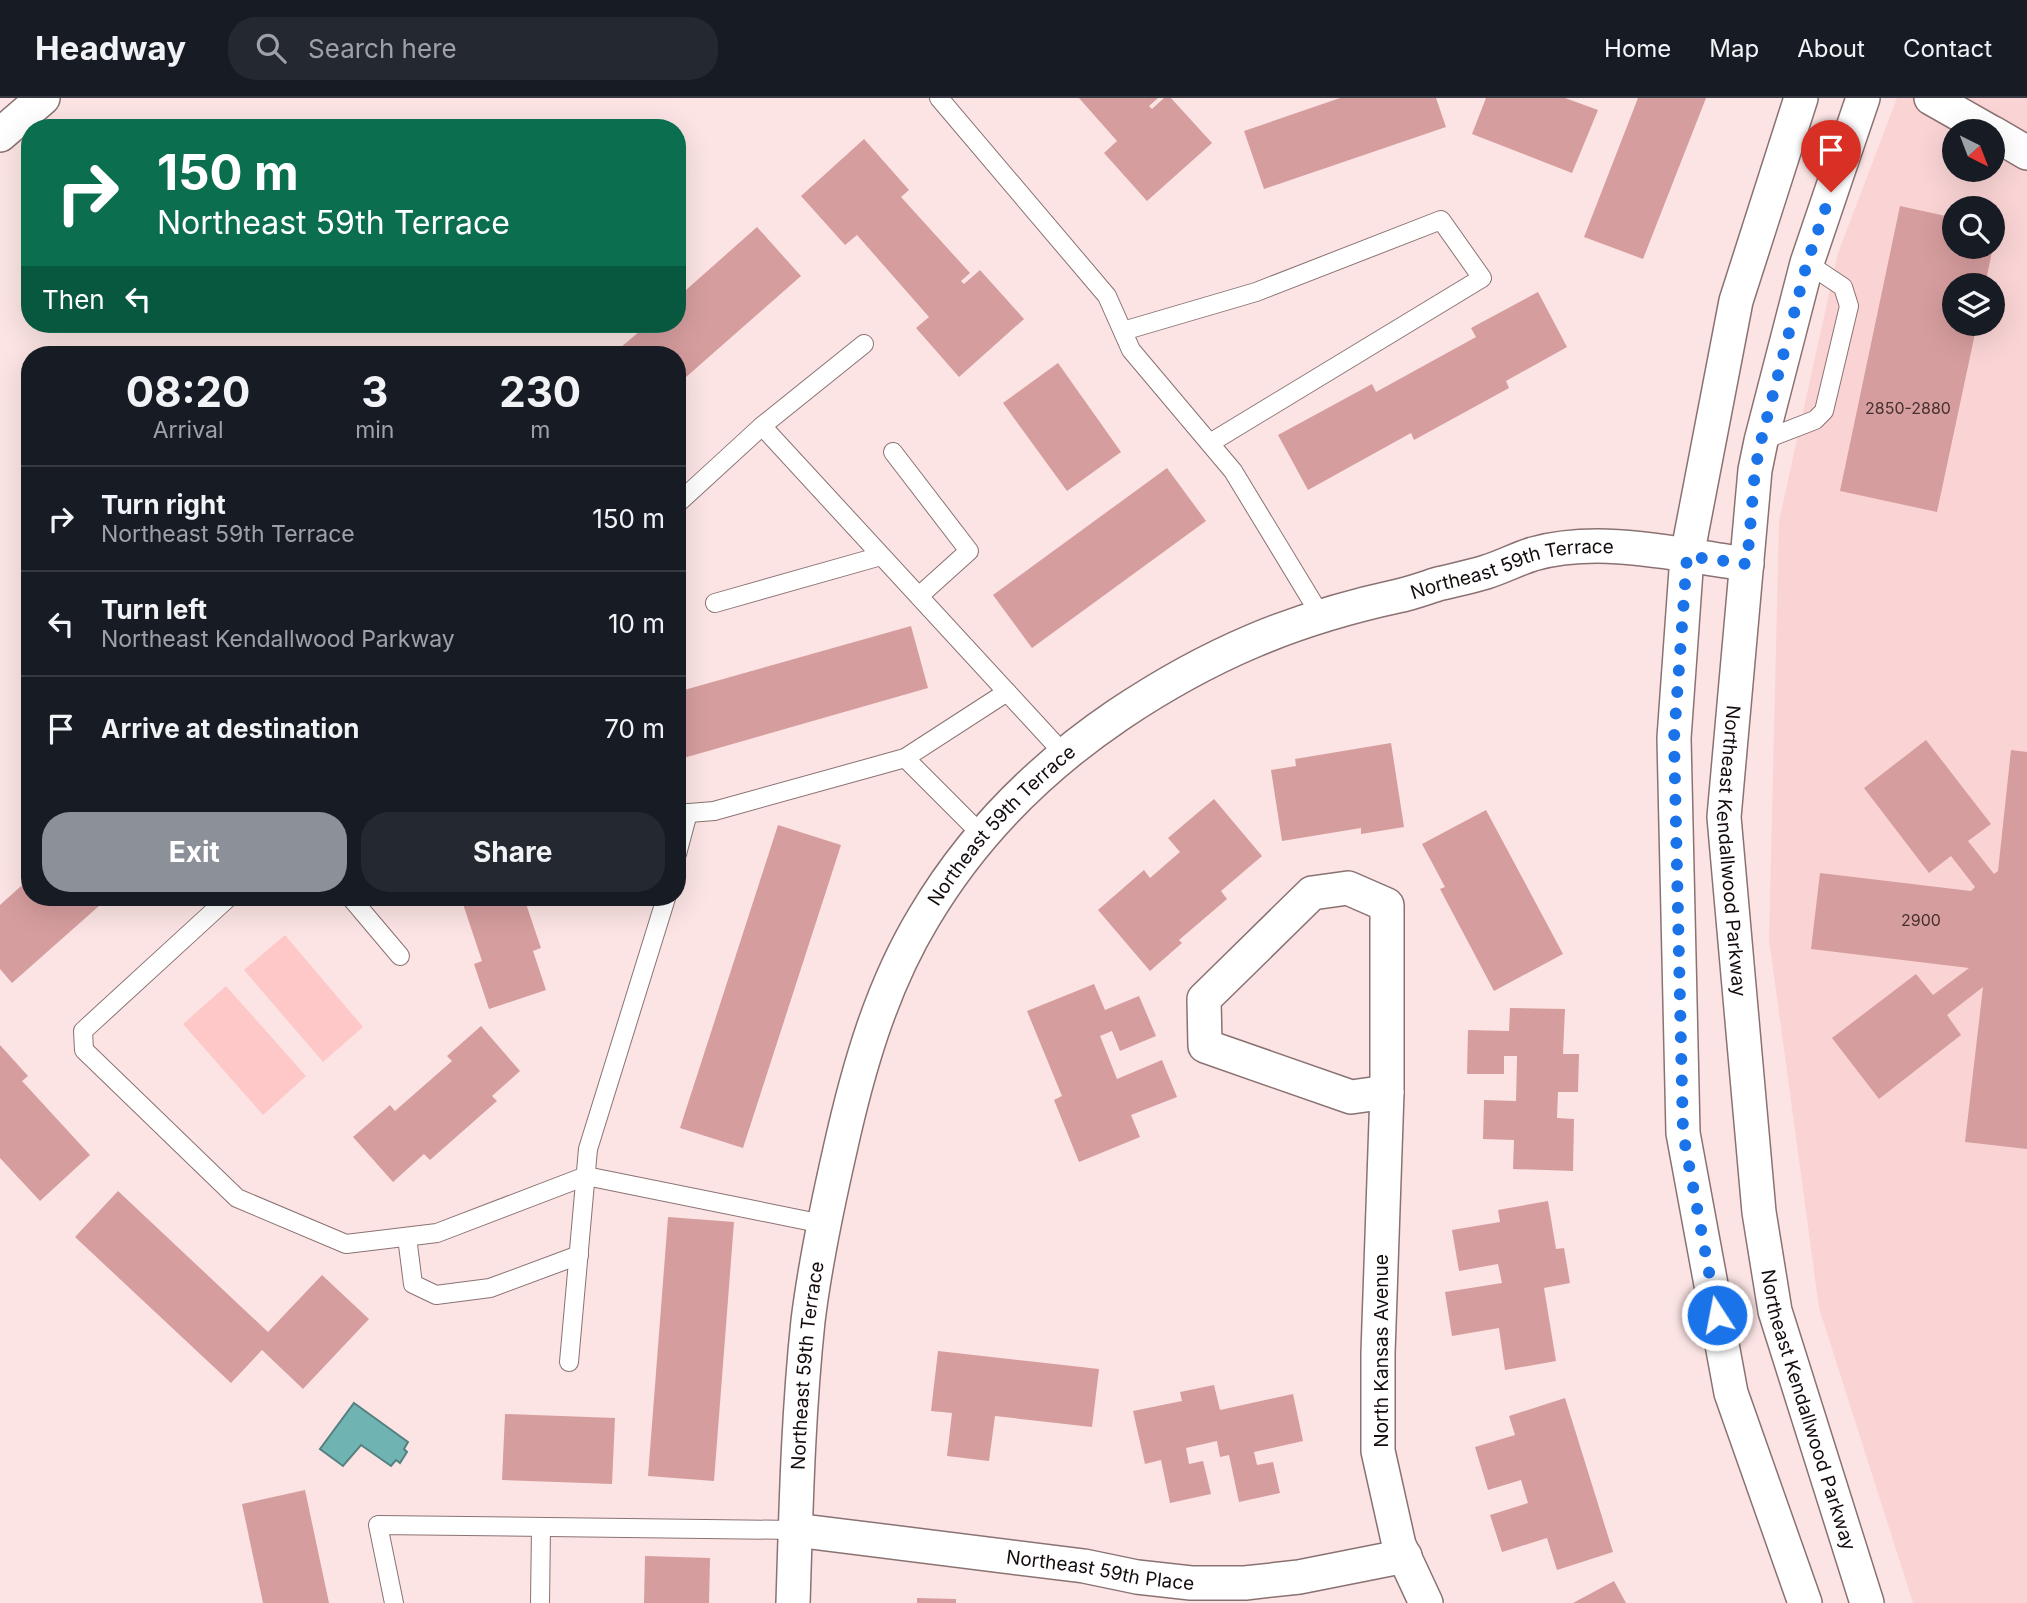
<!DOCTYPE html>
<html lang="en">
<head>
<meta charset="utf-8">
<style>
	:root { --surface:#171b24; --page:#242831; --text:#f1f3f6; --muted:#9ea1a6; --line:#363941; --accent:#8c9099 }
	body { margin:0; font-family:Inter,sans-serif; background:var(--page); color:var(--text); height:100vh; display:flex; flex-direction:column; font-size:26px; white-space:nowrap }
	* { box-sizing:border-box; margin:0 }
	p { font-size:23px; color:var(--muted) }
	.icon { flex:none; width:38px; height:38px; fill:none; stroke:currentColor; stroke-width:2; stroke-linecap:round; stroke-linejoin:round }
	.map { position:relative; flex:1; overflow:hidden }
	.panel { position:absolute; left:21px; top:248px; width:665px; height:560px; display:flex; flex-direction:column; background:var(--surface); border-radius:28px; box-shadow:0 7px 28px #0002 }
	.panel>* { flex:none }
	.banner { position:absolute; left:21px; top:21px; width:665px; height:214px; border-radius:28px; box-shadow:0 7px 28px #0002; background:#0b6e4f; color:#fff; overflow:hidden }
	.needle { width:46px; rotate:138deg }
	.tools { position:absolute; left:1942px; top:21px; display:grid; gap:14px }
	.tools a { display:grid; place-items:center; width:63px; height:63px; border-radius:50%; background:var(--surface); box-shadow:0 7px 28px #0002; font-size:35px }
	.pin { position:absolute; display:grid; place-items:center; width:60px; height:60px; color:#fff; margin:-72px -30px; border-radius:50% 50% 50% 0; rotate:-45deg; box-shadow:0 0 7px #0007 }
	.pin .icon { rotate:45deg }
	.me { position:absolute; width:77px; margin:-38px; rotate:349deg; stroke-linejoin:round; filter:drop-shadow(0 0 5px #0008) }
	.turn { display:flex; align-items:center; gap:24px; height:147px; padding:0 21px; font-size:32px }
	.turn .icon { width:91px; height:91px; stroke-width:2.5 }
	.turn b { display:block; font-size:49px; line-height:60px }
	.then { display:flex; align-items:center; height:66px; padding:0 21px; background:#0003; gap:14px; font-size:26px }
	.eta { display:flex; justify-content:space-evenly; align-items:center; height:119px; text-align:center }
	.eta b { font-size:42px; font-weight:700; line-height:49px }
	.button { display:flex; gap:14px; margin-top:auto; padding:14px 21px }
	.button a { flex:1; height:80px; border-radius:28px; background:var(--accent); color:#fff; font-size:28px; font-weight:700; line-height:80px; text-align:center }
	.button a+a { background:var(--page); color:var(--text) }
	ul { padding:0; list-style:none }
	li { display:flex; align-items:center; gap:21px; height:105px; padding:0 21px; border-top:2px solid var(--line) }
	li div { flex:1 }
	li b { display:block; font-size:26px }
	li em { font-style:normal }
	header { display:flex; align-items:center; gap:42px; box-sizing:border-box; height:98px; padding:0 35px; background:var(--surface); border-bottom:2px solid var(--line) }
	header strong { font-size:33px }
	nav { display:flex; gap:38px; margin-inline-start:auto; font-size:24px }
	.search { width:490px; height:63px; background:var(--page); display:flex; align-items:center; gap:18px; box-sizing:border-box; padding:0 24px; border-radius:28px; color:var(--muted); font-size:26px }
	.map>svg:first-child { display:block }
	.built { fill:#fad4d4; fill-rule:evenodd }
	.green { fill:#ffc8c8 }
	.water { fill:#6fb3b2; stroke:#548180; stroke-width:2 }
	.building { fill:#d69d9e }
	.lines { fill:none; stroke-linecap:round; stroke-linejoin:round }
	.lane-casing { stroke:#8b7272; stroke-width:20 }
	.street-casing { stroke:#8b7272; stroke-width:36 }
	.lane { stroke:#fff; stroke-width:18 }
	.street { stroke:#fff; stroke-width:33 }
	.route { stroke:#1a73e8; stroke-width:12; stroke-dasharray:0 21.6 }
	.labels { text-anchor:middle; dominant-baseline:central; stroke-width:7; stroke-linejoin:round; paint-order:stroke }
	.number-label { font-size:16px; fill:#453030 }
	.street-label { font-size:19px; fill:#150c0c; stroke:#fff }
</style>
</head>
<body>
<header>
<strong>Headway</strong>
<div class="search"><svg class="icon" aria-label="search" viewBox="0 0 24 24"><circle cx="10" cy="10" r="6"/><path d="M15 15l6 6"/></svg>Search here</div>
<nav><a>Home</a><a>Map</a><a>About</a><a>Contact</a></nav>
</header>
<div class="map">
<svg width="2027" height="1505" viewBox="0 0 2027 1505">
	<rect width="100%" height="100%" fill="#fce4e4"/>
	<!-- built -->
	<path class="built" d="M1897 0H2027V1505H1913L1819 1210 1769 841 1779 423 1838 155ZM1955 33H1993V72H1955ZM1955 110H1993V149H1955ZM1955 187H1993V226H1955Z"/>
	<!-- green -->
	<g class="green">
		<path d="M285 837 363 929 323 964 244 872Z"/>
		<path d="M226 888 306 978 263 1017 183 926Z"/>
	</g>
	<!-- water -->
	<path class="water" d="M354 1305 408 1344 404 1351 407 1354 400 1365 396 1362 391 1368 361 1347 343 1368 320 1351Z"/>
	<!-- building -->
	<g class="building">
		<path d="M1079 0H1158L1149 8 1152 11 1164 0H1171L1212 45 1147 103 1104 55 1117 43Z"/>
		<path d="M1340 0H1436L1446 29 1264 91 1244 33Z"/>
		<path d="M1486 0H1565L1598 12 1572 75 1472 36Z"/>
		<path d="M1638 0H1706L1643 161 1584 139Z"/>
		<path d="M864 41 909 92 901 99 970 175 961 183 964 186 980 172 1024 221 959 279 916 230 929 219 857 137 845 147 801 98Z"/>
		<path d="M1900 108 1955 120V149H1993L1985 187H1955V226H1977L1937 414 1840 393Z"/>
		<path d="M757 129 801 178 677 287V257H612L648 226H677V200Z"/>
		<path d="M1538 194 1567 249 1506 283 1509 290 1414 342 1411 335 1308 392 1278 337 1372 286 1376 294 1476 239 1471 230Z"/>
		<path d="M1058 265 1121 354 1067 393 1003 305Z"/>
		<path d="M1167 370 1206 423 1032 550 993 497Z"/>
		<path d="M911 528 928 590 680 661 677 652V594Z"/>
		<path d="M1926 642 1991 726 1968 743 1994 776 1998 773 2011 652 2027 654V1051L1965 1044 1983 889 1947 917 1961 937 1879 1001 1832 940 1916 876 1933 897 1969 870 1811 851 1820 775 1971 793 1975 789 1951 758 1929 775 1864 690Z"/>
		<path d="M1391 645 1404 729 1361 736V730L1282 743 1271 672 1296 668 1295 661Z"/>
		<path d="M1214 701 1262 758 1221 793 1227 801 1179 842 1182 845 1150 873 1098 812 1144 772 1150 780 1180 754 1168 740Z"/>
		<path d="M1486 712 1563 856 1494 893 1440 791 1445 789 1422 746Z"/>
		<path d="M778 727 841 747 743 1050 680 1030Z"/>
		<path d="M30 780V800H108L12 885 0 871V807Z"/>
		<path d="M461 800H524L541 850 533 853 546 892 489 911 474 866 482 863Z"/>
		<path d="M1094 886 1105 912 1139 898 1156 938 1120 953 1112 933 1100 938 1117 981 1162 962 1177 999 1131 1017 1140 1039 1079 1064 1054 1002 1062 998 1027 913Z"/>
		<path d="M1510 910 1565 911 1563 956H1579L1578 994H1558L1557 1020 1574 1021 1573 1073 1513 1071 1514 1042 1483 1041 1484 1002 1516 1003 1517 958H1504V976H1467L1468 932 1509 933Z"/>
		<path d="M481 928 520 973 492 998 497 1003 430 1062 424 1056 393 1084 353 1039 390 1007 395 1013 452 963 447 958Z"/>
		<path d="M0 947 28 978 22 983 90 1057 40 1103 0 1060Z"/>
		<path d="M118 1093 268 1234 322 1177 369 1221 303 1291 262 1252 231 1285 75 1139Z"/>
		<path d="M1548 1103 1556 1151 1564 1150 1570 1185 1544 1190 1556 1263 1505 1272 1499 1230 1452 1238 1445 1194 1502 1185 1498 1166 1459 1173 1452 1132 1500 1124 1498 1112Z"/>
		<path d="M668 1119 734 1124 714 1383 648 1378Z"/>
		<path d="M938 1253 1099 1271 1092 1329 995 1318 989 1363 947 1358 952 1315 931 1313Z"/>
		<path d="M1214 1287 1220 1312 1293 1296 1303 1343 1254 1354 1257 1367 1273 1364 1280 1395 1239 1404 1229 1357 1220 1359 1217 1343 1186 1350 1189 1366 1203 1363 1211 1396 1170 1405 1161 1362 1145 1366 1133 1313 1182 1303 1180 1294Z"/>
		<path d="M1565 1300 1613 1454 1557 1472 1547 1440 1502 1454 1490 1417 1528 1405 1521 1382 1488 1392 1475 1349 1515 1337 1509 1318Z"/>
		<path d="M505 1316 615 1320 612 1386 502 1382Z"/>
		<path d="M305 1392 329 1505H263L242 1406Z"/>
		<path d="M645 1458 710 1460 709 1505H644Z"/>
		<path d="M1614 1483 1626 1505H1573Z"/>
		<path d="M917 1500 956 1501V1505H917Z"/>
	</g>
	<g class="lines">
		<defs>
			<g id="lane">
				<path d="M939 0 1107 198 1131 252 1233 373 1321 518"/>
				<path d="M1123 233 1256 194 1441 122 1482 180 1210 345"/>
				<path d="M762 328 1065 657"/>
				<path d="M1761 343 1815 322 1824 313 1849 208 1843 189 1807 165"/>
				<path d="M893 354 969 453 919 498"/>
				<path d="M677 406 762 328 864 246"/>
				<path d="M715 505 881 458"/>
				<path d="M905 660 983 738"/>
				<path d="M677 716 714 713 905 660 1007 594"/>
				<path d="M677 756 688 715"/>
				<path d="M228 800 83 933 84 952 237 1100 346 1146 437 1135 586 1078 823 1126"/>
				<path d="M351 800 400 858"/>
				<path d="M407 1139 413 1186 436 1197 490 1190 579 1157"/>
				<path d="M569 1264 588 1051 666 800"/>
				<path d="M394 1505 378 1427 795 1432"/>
				<path d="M540 1505 541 1429"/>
			</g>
			<g id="street">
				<path d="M1801 0 1736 203 1687 458 1674 640 1683 1035 1731 1295 1805 1505"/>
				<path id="s1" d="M1863 0 1807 165 1761 343 1755 372 1724 719 1759 1114 1775 1213 1867 1505"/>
				<path d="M1931 0 1989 33"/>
				<path d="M1993 35 2027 55"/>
				<path d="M0 37 43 0"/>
				<path d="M1348 790 1387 807V994L1351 999 1205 948 1204 901 1312 795Z"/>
				<path d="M1387 994 1378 1255V1353L1399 1447 1426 1505"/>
				<path id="s2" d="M795 1432 1084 1468 1137 1479 1191 1485H1245L1299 1479 1405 1458"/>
				<path id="s3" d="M793 1505C796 1411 798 1317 808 1223 815 1166 827 1109 840 1052 858 971 881 890 924 819 972 738 1040 670 1118 617 1209 556 1292 521 1398 498 1412 495 1425 490 1438 486 1454 482 1470 479 1486 474 1502 469 1517 461 1533 456 1602 437 1678 457 1747 466"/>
			</g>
		</defs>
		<!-- lane casing -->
		<use href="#lane" class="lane-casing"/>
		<!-- street casing -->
		<use href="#street" class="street-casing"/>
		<!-- lane -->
		<use href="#lane" class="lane"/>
		<!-- street -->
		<use href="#street" class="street"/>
	</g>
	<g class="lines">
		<!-- route -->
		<path class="route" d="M1717 1217 1683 1035 1674 640 1687 458 1747 466 1755 372 1761 343 1807 165 1831 94"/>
	</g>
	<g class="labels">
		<!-- number labels -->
		<g class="number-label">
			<text x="1908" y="310">2850-2880</text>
			<text x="1921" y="822">2900</text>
		</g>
		<!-- street labels -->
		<g class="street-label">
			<text stroke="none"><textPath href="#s3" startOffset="1412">Northeast 59th Terrace</textPath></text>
			<text stroke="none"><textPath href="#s3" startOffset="826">Northeast 59th Terrace</textPath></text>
			<text stroke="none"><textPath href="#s1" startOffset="770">Northeast Kendallwood Parkway</textPath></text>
			<text transform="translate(1381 1253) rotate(-90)">North Kansas Avenue</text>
			<text stroke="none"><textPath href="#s3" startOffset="238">Northeast 59th Terrace</textPath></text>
			<text stroke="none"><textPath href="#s1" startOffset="1337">Northeast Kendallwood Parkway</textPath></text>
			<text stroke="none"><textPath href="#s2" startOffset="308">Northeast 59th Place</textPath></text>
		</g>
	</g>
</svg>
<div class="tools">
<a><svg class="needle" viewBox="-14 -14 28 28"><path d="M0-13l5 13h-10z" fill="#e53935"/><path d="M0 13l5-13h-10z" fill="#9ea1a6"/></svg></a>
<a><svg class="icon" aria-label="search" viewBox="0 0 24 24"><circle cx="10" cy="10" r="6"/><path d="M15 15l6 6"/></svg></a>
<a><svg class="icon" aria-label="layers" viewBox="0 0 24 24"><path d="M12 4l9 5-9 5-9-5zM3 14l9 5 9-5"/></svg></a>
</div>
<div class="pin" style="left:1831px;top:94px;background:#d93025"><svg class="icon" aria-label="arrive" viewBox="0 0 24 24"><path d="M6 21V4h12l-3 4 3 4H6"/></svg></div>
<svg class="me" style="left:1717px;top:1217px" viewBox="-20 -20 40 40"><circle r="17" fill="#1a73e8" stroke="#fff" stroke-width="3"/><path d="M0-11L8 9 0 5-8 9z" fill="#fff"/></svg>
<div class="banner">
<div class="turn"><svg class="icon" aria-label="right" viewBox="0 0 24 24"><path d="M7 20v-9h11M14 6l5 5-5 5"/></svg><div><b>150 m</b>Northeast 59th Terrace</div></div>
<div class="then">Then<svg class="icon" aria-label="left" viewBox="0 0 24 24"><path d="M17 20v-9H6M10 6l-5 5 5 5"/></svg></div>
</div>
<section class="panel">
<div class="eta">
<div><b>08:20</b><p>Arrival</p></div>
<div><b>3</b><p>min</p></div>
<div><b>230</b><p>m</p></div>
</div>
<ul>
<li><svg class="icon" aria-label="right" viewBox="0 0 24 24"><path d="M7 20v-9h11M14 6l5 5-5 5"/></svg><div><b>Turn right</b><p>Northeast 59th Terrace</p></div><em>150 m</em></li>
<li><svg class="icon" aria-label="left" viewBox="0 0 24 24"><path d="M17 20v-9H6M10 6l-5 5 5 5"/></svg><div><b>Turn left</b><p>Northeast Kendallwood Parkway</p></div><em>10 m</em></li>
<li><svg class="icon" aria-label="arrive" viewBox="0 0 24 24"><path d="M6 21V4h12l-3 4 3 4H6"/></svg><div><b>Arrive at destination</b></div><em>70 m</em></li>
</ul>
<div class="button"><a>Exit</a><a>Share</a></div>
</section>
</div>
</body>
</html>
